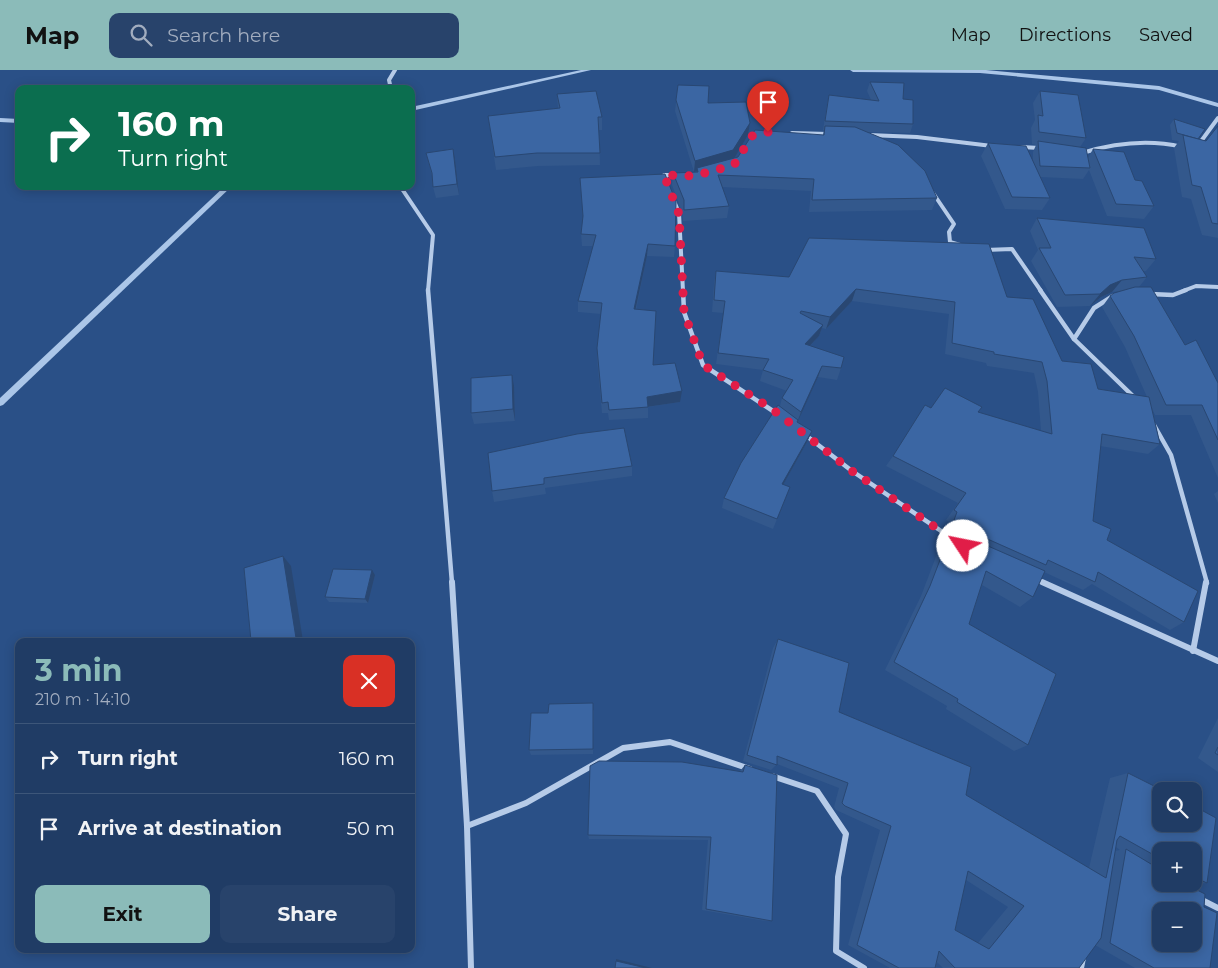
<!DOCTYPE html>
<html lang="en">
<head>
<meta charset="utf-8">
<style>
	:root { --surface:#203c65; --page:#28436b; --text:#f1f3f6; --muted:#a2adbf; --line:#3d5679; --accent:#8bbbb9 }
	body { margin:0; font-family:Montserrat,sans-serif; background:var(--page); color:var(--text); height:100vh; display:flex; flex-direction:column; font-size:19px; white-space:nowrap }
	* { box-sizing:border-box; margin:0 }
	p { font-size:16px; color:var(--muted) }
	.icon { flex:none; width:28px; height:28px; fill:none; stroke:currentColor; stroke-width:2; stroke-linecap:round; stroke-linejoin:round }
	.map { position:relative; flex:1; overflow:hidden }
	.panel { position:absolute; left:15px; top:568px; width:400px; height:315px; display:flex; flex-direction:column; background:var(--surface); border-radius:10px; box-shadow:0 2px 12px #0003,0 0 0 1px var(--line) }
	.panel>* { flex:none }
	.banner { position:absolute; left:15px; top:15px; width:400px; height:105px; border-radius:10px; box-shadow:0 2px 12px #0003,0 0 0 1px var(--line); background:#0b6e4f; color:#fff; overflow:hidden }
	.controls { position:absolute; left:1152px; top:712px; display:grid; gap:10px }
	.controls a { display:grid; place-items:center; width:50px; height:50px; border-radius:10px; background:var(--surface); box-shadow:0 2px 12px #0003,0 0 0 1px var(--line); font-size:25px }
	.pin { position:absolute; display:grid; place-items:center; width:42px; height:42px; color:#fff; margin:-51px -21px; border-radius:50% 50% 50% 0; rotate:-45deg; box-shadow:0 0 5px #0007 }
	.pin .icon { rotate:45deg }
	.me { position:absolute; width:55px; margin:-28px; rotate:304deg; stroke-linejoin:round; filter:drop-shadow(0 0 4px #0008) }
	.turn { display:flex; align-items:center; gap:18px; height:105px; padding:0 20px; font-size:22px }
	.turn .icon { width:65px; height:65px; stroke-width:2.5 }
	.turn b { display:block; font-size:35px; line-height:42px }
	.round { display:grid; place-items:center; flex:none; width:52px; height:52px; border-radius:10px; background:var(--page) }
	.head { display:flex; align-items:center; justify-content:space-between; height:85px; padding:0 20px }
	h1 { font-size:30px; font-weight:700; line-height:38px; color:var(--accent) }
	.action { display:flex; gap:10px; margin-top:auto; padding:10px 20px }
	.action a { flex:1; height:58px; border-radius:10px; background:var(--accent); color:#111; font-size:20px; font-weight:700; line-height:58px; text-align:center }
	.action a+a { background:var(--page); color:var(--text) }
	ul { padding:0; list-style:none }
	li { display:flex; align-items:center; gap:15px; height:70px; padding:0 20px; border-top:1px solid var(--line) }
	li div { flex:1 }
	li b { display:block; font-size:19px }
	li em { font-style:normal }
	header { display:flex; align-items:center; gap:30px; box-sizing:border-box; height:70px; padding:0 25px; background:var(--accent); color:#111 }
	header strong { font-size:24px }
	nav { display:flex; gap:28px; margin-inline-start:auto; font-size:18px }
	.search { width:350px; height:45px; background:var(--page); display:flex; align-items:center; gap:12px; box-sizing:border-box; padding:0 18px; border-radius:10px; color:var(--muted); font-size:19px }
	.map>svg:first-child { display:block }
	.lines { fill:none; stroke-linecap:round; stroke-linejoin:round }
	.stream { fill:#abc6e8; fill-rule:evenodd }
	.minor-far2 { stroke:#b6cbe8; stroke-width:4 }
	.minor-far1 { stroke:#b6cbe8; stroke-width:4.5 }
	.minor { stroke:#b6cbe8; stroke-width:6 }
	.wall { fill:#33588c; fill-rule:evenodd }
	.shaded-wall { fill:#294772 }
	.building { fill:#3b66a3; stroke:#294772; fill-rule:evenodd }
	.route { stroke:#e11d48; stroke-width:9; stroke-dasharray:0 16.2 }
</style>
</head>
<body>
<header>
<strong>Map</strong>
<div class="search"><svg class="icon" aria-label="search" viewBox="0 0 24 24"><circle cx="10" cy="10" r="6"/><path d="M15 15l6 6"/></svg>Search here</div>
<nav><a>Map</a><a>Directions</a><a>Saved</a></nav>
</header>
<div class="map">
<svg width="1218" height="898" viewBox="0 0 1218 898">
	<rect width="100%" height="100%" fill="#2a5087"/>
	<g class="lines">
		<!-- stream -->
		<g class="stream">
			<path d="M581 0H591L411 41V37Z"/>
			<path d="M850 0H986L1159 16 1218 33V37L1159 20 980 3 853 2Z"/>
			<path d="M0 48 19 49V53L0 52Z"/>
			<path d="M225 116H232L3 335 0 336V328Z"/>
		</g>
		<!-- minor-far2 -->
		<g class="minor-far2">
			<path d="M391 19 389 10 395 0"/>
			<path d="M792 63 828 64"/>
			<path d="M869 65 917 67 992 76"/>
			<path d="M1199 74 1218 48"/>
			<path d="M1021 77 1040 78"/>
			<path d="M1082 83C1115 73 1148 69 1182 77"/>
			<path d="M666 109 664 105H678"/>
			<path d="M400 116 433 165 428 221"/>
			<path d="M933 123 954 154 949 162 950 172 960 175"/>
			<path d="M674 131 679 143 683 221"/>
			<path d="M985 180 1012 179 1041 221"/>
			<path d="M1183 221 1196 216 1218 217"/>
		</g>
		<!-- minor-far1 -->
		<g class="minor-far1">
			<path d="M428 220 452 513"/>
			<path d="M683 220 684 242 703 295 779 345"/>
			<path d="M1040 220 1074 269 1135 328"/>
			<path d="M1150 224 1173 225 1186 220"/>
			<path d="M1074 269 1094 238 1113 226"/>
			<path d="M1154 355 1171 385 1207 513"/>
			<path d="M804 364 852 401 950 467"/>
			<path d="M1036 509 1044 513"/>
		</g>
		<!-- minor -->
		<g class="minor">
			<path d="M452 512 467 756 471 898"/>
			<path d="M1042 512 1218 591"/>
			<path d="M1193 581 1206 512"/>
			<path d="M772 706 817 721 846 764 838 807 836 881 864 898"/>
			<path d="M467 756 526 733 623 678 670 672 750 699"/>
			<path d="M1198 828 1218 838"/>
			<path d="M1081 898 1083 888"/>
		</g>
	</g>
	<!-- wall -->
	<g class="wall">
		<path d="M870 12 903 29 913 54 910 63 866 62 937 128 932 140 809 142 811 121 722 117 729 136 727 148 683 151 682 142 672 115 673 103 697 102V101L694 102 675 41 678 15 708 33 750 53 748 65 734 88 823 65 824 60H823L827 34 829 25 871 30 867 21Z"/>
		<path d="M1040 21 1086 68 1080 77 1088 88 1093 79 1135 110 1154 136 1144 149 1107 146 1089 100 1083 109 1040 107 1050 128 1042 140 1005 139 981 86 988 73 1033 91V82L1036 75 1032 74 1031 58 1035 50 1033 33Z"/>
		<path d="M557 24 602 47V60H599L600 95 538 96 496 100 488 46 558 39Z"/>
		<path d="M1174 49 1198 69 1206 71 1218 56V168L1202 165 1191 129 1182 127 1174 78 1179 71 1172 70 1170 55Z"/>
		<path d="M426 83 455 90 459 125 436 128 433 117 432 106Z"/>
		<path d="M580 108 675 176 674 187 647 186 636 240 653 295 680 332 648 337V348L609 350 608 343H602L597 289V278L601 244 578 242V231L593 176H582L581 164 583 149Z"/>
		<path d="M1037 148 1156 189 1146 201H1143L1147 207 1139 217 1185 275 1218 313V408L1191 345H1155L1152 338 1160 374 1148 384 1100 376 1093 451 1107 470 1184 552 1170 560 1092 514 1083 520 1044 502 1033 527 1020 537 982 515 969 554 1028 675 1014 681 946 639 947 636 885 600 921 526 943 468 949 461 946 460 949 452 946 450 958 433 886 396 893 386 931 338 978 342 1041 361 1038 322 1034 303 987 296 986 293 945 284 949 244 852 231 826 259 822 258 819 266 810 276 841 298 837 310 818 307 797 352 812 361 807 372 783 415 790 417 773 459 722 438 724 428 780 336 782 328 787 321 760 311 763 300 716 294 723 243 712 242 714 213 716 201 1007 227 1062 291 1098 319 1147 327 1125 277 1102 237 1110 226 1121 221 1112 222 1101 227 1090 236 1057 237 1031 191 1038 180 1030 161Z"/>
		<path d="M514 316 515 351 474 354 471 343Z"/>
		<path d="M488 383 632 396V406L545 418 546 424 494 432 492 421Z"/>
		<path d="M1218 421V433L1214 424Z"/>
		<path d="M375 505 368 533 329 532 325 527Z"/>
		<path d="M778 569 849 593 839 642 971 697 966 725 1089 798 1110 708 1128 703 1164 721H1161V754H1194V736L1216 748 1207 813 1189 815 1191 817 1205 824 1204 837 1217 843 1210 898H1135L1095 875 1079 898H943L937 892 935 898H890L848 875 880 760 836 740 834 737 839 718 777 694 771 700 743 691 773 578ZM1116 777 1120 780 1115 781ZM1161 781H1194V814H1161ZM966 810 1008 837 978 873 955 860ZM1161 841H1194V874H1161Z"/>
		<path d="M594 640 593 684 531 685 529 680Z"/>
		<path d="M1218 648V702L1198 688Z"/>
		<path d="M745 695 772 851H766L702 840 708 770 589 769 588 765 740 701Z"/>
	</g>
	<!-- shaded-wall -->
	<g class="shaded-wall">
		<path d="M750 53 748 65 732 92 697 98V101L694 102 695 91Z"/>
		<path d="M453 79 455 90 459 125 457 114Z"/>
		<path d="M648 174 647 186 633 251 634 239Z"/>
		<path d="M1122 210 1112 222 1101 227 1090 236 1100 224 1110 215Z"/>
		<path d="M856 219 852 231 826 259 830 247Z"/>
		<path d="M823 255 819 266 801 285 805 274Z"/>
		<path d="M822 296 818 307 797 353 801 342Z"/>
		<path d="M512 305 514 316 515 351 513 339Z"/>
		<path d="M682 321 680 332 646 337 647 327Z"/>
		<path d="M812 361 807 372 778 424 782 414Z"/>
		<path d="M283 486 291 496 303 571H288Z"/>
		<path d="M372 500 375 505 368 533 365 529Z"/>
		<path d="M616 889 652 898H646L616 891Z"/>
	</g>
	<!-- building -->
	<g class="building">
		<path d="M870 12 904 13 903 29 913 30V54L825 51 829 25 879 31Z"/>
		<path d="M678 15 709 16 708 33 746 32 750 53 733 80 695 91 676 30Z"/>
		<path d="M596 21 602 47H598L600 83H537L495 87 488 46 560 38 557 24Z"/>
		<path d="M1040 21 1078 25 1086 68 1039 62 1038 45 1043 46Z"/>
		<path d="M1174 49 1205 59 1198 69 1177 63Z"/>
		<path d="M825 56 855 57 898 75 925 101 937 128 812 130 814 109 718 105 729 136 684 140V130L673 103 698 102 697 98 738 87 755 60 824 65Z"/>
		<path d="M1218 56V154L1212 153 1201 117 1192 115 1183 65 1206 71Z"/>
		<path d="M1038 71 1086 78 1090 98 1040 96Z"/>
		<path d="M988 73 1026 76 1050 128 1012 127Z"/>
		<path d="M453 79 457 114 433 117 432 103 426 83Z"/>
		<path d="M1093 79 1124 82 1135 110 1142 111 1154 136 1116 134Z"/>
		<path d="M665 104 676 132 675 176 648 174 634 239 656 241 653 295 675 293 682 321 647 327 648 337 609 340 608 332 602 333 597 278 602 233 578 231 596 165 581 164 583 146 580 108Z"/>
		<path d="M1037 148 1144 158 1156 189 1134 187 1147 207 1122 210 1110 215 1100 224 1065 225 1039 178H1051Z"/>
		<path d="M809 168 989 174 1007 227 1033 229 1062 291 1091 294 1098 319 1149 327 1160 374 1102 364 1093 451 1111 459 1107 470 1198 521 1184 552 1098 502 1095 512 1048 490 1046 495 974 463 954 450 957 442 954 440 966 423 893 386 925 335 931 338 945 318 982 337 978 342 1052 364 1047 311 1042 292 994 284V282L952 273 955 232 856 219 830 247 801 241 800 243 823 255 805 274 844 287 841 298 822 296 801 342 782 328 793 310 763 300 769 289 718 283 725 231 714 230 716 201 789 207Z"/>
		<path d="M1135 217H1151L1185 275 1196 270 1218 313V370L1202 335H1166L1134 266 1110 226 1114 223Z"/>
		<path d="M512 305 513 339 471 343V308Z"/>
		<path d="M778 335 798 350 797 352 812 361 782 414 790 417 777 449 724 428 741 393Z"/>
		<path d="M624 358 632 396 544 408V414L492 421 488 383 577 364Z"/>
		<path d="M953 456 972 469 1045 501 1033 527 986 501 969 554 1056 604 1028 675 957 632 958 629 894 592 930 516Z"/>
		<path d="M283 486 296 568 288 571H251L244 498Z"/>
		<path d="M333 499 372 500 365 529 325 527Z"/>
		<path d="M778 569 849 593 839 642 971 697 966 725 1106 808 1128 703 1164 721H1161V754H1194V736L1216 748 1207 813 1194 807V781H1161V789L1120 766 1117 770 1101 868 1079 898H955L939 881 935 898H899L857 875 891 756 845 736 842 733 848 713 777 686V695L747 685ZM968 801 1024 836 989 879 955 860Z"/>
		<path d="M593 633V679L529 680 531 643H548L549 634Z"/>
		<path d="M1218 677V685L1215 683Z"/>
		<path d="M599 691 682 692 743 702 745 695 777 705 772 851 706 839 711 767 588 765 590 696Z"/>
		<path d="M1126 779 1161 800V814H1189L1191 817 1205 824 1204 837 1217 843 1210 898H1154L1110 873ZM1161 841H1194V874H1161Z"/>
		<path d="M616 891 646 898H615Z"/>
	</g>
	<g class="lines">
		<!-- route -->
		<path class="route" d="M768 62 752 66 734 95 694 106 664 105 679 144 684 242 703 295 772 339 852 401 963 476"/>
	</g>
</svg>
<div class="controls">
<a><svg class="icon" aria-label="search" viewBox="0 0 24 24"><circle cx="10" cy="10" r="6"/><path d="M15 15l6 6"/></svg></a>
<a>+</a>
<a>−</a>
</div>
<div class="pin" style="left:768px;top:62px;background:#d93025"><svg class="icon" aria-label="arrive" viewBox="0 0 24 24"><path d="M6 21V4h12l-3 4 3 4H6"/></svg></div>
<svg class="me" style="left:963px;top:476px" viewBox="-20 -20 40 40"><circle r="19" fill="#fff"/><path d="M0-13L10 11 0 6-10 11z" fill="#e11d48"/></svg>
<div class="banner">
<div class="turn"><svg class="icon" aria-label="right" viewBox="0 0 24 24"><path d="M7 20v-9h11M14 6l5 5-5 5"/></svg><div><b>160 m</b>Turn right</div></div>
</div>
<section class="panel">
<div class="head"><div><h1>3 min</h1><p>210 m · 14:10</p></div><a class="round" style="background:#d93025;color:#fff"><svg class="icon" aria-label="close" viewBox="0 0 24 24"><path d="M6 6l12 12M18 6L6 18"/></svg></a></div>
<ul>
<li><svg class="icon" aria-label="right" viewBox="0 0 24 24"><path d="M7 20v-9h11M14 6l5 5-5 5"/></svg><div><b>Turn right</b></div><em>160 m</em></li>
<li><svg class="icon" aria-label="arrive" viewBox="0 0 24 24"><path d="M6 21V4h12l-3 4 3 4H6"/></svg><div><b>Arrive at destination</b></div><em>50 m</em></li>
</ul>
<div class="action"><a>Exit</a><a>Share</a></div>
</section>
</div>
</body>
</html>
